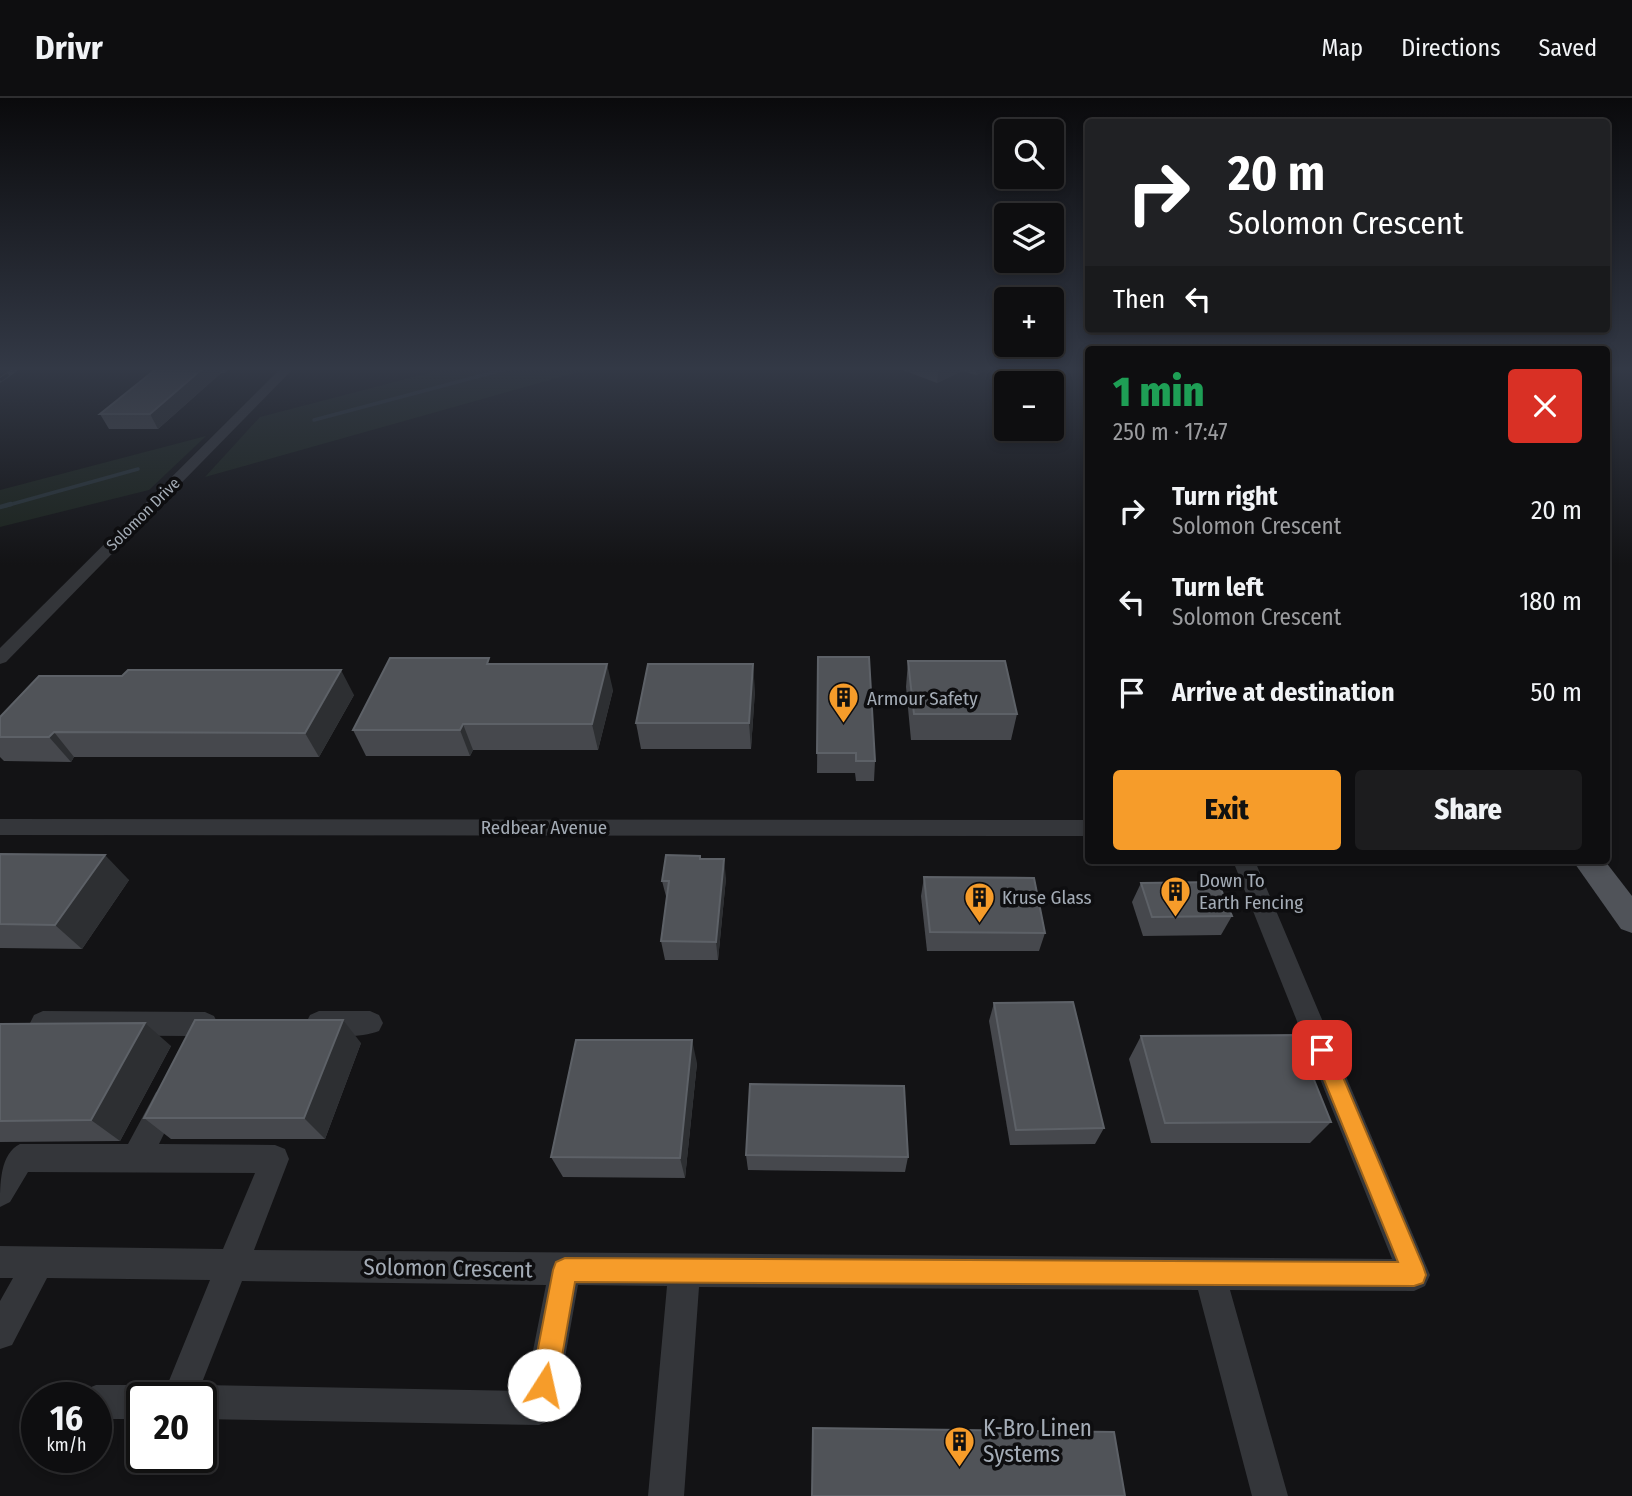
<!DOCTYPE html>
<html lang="en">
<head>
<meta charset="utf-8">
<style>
	:root { --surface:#0e0e10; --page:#1c1c1e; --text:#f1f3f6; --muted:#9b9c9f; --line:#2e2e30; --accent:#f69c2a }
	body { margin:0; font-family:"Fira Sans Condensed",sans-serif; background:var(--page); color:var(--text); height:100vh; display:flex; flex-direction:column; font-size:26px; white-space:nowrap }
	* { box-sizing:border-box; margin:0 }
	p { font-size:23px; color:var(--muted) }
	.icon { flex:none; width:38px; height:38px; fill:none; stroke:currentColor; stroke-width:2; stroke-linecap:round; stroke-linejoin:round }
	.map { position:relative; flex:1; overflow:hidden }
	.details { position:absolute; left:1085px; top:248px; width:525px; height:518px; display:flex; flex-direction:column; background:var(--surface); border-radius:7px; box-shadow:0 4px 10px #0003,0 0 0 2px var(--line) }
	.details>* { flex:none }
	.hud { position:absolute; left:1085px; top:21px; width:525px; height:214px; border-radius:7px; box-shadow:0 4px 10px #0003,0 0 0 2px var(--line); background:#202124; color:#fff; overflow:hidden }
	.buttons { position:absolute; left:994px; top:21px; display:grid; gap:14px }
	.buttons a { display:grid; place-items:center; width:70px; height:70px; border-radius:7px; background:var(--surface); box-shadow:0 4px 10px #0003,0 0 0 2px var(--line); font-size:35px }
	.speed { position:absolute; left:21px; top:1284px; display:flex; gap:14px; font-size:35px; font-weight:700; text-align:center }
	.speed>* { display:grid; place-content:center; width:91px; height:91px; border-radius:50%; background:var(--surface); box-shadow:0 4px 10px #0003,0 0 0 2px var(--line); line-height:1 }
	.speed small { font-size:18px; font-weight:400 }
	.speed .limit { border:4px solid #111; border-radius:10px; background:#fff; color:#111 }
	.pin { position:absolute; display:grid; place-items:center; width:60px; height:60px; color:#fff; margin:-30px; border-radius:14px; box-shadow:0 4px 10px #0006 }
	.me { position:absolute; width:77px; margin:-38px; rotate:10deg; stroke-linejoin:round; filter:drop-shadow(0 0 5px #0008) }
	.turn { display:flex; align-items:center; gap:24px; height:147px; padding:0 28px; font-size:32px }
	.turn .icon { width:91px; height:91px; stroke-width:2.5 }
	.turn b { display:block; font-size:49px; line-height:60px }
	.then { display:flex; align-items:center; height:66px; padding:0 28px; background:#0003; gap:14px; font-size:26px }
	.round { display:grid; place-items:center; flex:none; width:74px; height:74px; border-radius:7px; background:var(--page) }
	.summary { display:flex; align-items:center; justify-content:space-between; height:119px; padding:0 28px }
	h1 { font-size:42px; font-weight:800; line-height:52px; color:#1e9e55 }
	.action { display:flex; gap:14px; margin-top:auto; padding:14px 28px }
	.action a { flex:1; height:80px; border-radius:7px; background:var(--accent); color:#111; font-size:28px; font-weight:800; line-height:80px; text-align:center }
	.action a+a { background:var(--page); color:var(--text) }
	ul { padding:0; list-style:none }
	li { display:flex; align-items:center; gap:21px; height:91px; padding:0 28px }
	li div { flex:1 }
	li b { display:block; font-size:26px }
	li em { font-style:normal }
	header { display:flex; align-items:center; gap:42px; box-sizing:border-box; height:98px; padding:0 35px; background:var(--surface); border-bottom:2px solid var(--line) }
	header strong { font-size:33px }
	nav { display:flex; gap:38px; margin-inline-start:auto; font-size:24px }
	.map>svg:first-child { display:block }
	.green { fill:#1b231c }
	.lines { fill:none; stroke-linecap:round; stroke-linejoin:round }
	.stream-far1 { stroke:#293439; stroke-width:3.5 }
	.stream { stroke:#293439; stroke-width:4.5 }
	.minor { fill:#34363a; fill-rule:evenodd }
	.major { fill:#505359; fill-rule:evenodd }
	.rail-casing { stroke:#474a4f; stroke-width:5 }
	.rail { stroke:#0e0e10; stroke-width:3.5; stroke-dasharray:10; stroke-linecap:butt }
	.wall { fill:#46484d }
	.shaded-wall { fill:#2d2f32 }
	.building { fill:#505358; stroke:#5d6167; stroke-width:2 }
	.route { fill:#f69c2a; stroke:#a0651b; stroke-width:2 }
	.labels { text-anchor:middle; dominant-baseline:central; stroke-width:7; stroke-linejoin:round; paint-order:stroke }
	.far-street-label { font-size:16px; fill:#a4acb6; stroke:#0e0e10 }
	.poi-label { font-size:19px; fill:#a4acb6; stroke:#0e0e10; text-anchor:start }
	.street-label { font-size:19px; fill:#a4acb6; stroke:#0e0e10 }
	.near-street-label { font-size:23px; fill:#a4acb6; stroke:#0e0e10 }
	.near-poi-label { font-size:23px; fill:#a4acb6; stroke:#0e0e10; text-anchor:start }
</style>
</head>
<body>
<header>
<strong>Drivr</strong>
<nav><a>Map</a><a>Directions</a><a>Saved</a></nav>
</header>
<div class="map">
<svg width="1632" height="1398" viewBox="0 0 1632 1398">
	<rect width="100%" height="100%" fill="#131315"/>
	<!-- green -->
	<g class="green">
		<path d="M444 271H589L205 379 260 319Z"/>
		<path d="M206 338 149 392 0 429V392Z"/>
	</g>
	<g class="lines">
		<!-- stream-far1 -->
		<g class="stream-far1">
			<path d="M314 322 506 271"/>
			<path d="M5 408 138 371"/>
		</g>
		<!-- stream -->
		<path class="stream" d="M0 409 11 406"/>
		<!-- minor -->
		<g class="minor">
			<path d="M280 271H293L6 564 0 566V550Z"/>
			<path d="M0 721 1088 722V738L0 737Z"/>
			<path d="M1233 763H1255L1430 1177 1425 1188 1414 1193 1230 1192 1288 1398H1252L1198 1192 699 1189 684 1398H648L667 1188 578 1187 556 1310 551 1322 539 1327 201 1321V1300H162L210 1182 47 1180 12 1247 0 1251V1203L13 1180H0V1148L223 1151 255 1075 28 1074 10 1104 0 1109C0 1085 0 1056 20 1046H128L156 994 166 990 176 994 180 1003 159 1046 275 1047 285 1051 289 1061 254 1152 1392 1161ZM242 1183 546 1187 525 1293 201 1287Z"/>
			<path d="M43 913 205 914 214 918 218 926 207 949 198 952 189 949 186 938 43 937 34 933 30 925 34 917Z"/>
			<path d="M319 913H370L379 917 383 925 379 933C361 940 328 940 310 933L306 925 310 917Z"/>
			<path d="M96 1287H142L154 1292 158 1300H142V1321H96V1300H80L84 1292Z"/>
		</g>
		<!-- major -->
		<path class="major" d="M1573 763H1605L1632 798V835L1621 831Z"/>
		<defs>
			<path id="rail" d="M0 282 16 271"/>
		</defs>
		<!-- rail casing -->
		<use href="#rail" class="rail-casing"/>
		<!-- rail -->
		<use href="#rail" class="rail"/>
	</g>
	<!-- wall -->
	<g class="wall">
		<path d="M156 271H229L225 275H221L158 331H109L100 316Z"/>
		<path d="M900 271H989L976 277 962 273 937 285Z"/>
		<path d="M1015 271H1064L1046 281Z"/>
		<path d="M818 559 875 663 874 683H856L855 675H817Z"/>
		<path d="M908 563 1017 616 1011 642H911L906 589Z"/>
		<path d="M491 566 613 592 598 652H473L470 658H366L353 632Z"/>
		<path d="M755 592 751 651H641L636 625Z"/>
		<path d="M354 597 319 659H74L71 664 4 663 0 659V619Z"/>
		<path d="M0 756 129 782 82 851 0 850Z"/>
		<path d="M700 758 701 761 726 780 718 862H665L661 843 667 802 662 783Z"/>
		<path d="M924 779 1045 835 1039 853H927L921 798Z"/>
		<path d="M1141 785 1232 818 1221 837 1143 838 1132 804Z"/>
		<path d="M994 905 1104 1030 1095 1046 1010 1047 989 923Z"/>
		<path d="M0 926 171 948 120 1043 0 1044Z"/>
		<path d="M1141 938 1331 1024 1310 1045H1151L1129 961Z"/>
		<path d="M361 945 325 1041H171L144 1020Z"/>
		<path d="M697 965 685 1080 563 1079 551 1059Z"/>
		<path d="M746 1057 908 1059 905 1074 748 1072Z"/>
	</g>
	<!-- shaded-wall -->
	<g class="shaded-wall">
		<path d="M202 271H220L221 275 158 331 150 316Z"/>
		<path d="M943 271H962V273L937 285 938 274Z"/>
		<path d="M976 271H989L976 277Z"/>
		<path d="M1048 271H1064L1046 281Z"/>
		<path d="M607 566 613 592 598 652 592 626Z"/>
		<path d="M753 566 755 592 751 651 749 625Z"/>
		<path d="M341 572 354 597 319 659 305 635Z"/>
		<path d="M463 626 473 652 470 658 460 632Z"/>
		<path d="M54 634 74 659 71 664 49 639Z"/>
		<path d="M105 757 129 782 82 851 55 827Z"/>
		<path d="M724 761 726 780 718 862 716 844Z"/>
		<path d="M343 922 361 945 325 1041 304 1020Z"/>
		<path d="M145 925 171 948 120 1043 91 1022Z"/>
		<path d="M692 942 697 965 685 1080 680 1060Z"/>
	</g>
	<!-- building -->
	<g class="building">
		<path d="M156 271H202L150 316H100Z"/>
		<path d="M818 559H869L875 663H856V655H817Z"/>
		<path d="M390 560H489L487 566H607L592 626H463L460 632H353Z"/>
		<path d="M908 563H1005L1017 616H914Z"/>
		<path d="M648 566H753L749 625H636Z"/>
		<path d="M128 572H341L305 635 54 634 49 639H0V619L39 578H122Z"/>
		<path d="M0 756 105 757 55 827 0 826Z"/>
		<path d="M666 757 700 758V761H724L716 844 661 843 669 783H662Z"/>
		<path d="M924 779 1034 780 1045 835 930 834Z"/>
		<path d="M1218 784 1232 818 1152 819 1141 785Z"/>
		<path d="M1073 904 1104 1030 1016 1032 994 905Z"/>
		<path d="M195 922H343L304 1020H144Z"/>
		<path d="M145 925 91 1022 0 1023V926Z"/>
		<path d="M1296 937 1331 1024 1165 1025 1141 938Z"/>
		<path d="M576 942H692L680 1060 551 1059Z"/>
		<path d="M750 986 904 988 908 1059 746 1057Z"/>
		<path d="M813 1330 1114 1334 1125 1398H812Z"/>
	</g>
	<!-- sky -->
	<linearGradient id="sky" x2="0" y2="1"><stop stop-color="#0a0a0c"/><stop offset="0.58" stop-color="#333946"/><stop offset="1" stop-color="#333946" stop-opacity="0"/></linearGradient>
	<rect width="1632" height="467" fill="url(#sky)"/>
	<!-- route -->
	<path class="route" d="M1322 943 1329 946 1423 1168 1426 1177 1423 1185 1414 1188 575 1184 557 1287 553 1296 544 1300 535 1296 531 1287 553 1172 556 1164 565 1160 1398 1164 1312 952 1315 946Z"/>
	<!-- icons -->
	<defs>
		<symbol id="building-pin" viewBox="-11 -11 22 30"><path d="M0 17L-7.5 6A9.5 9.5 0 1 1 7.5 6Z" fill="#f69c2a" stroke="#0e0e10"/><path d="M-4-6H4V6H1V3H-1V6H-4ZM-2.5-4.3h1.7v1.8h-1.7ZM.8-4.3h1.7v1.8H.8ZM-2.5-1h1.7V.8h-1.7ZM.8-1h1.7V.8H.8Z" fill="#111"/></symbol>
	</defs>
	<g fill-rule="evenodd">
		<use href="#building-pin" x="826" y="582" width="35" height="47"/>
		<use href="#building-pin" x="1158" y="776" width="35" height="47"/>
		<use href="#building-pin" x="962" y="782" width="35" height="47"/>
		<use href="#building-pin" x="942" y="1326" width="35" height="47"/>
	</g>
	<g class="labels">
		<!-- far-street labels -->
		<g class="far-street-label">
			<text transform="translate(143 416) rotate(-45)">Solomon Drive</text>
		</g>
		<!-- poi labels -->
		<g class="poi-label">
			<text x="867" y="600">Armour Safety</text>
			<text x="1199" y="782">Down To<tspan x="1199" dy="22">Earth Fencing</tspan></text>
			<text x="1002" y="799">Kruse Glass</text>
		</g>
		<!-- street labels -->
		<g class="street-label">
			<text x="544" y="729">Redbear Avenue</text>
		</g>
		<!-- near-street labels -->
		<g class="near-street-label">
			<text transform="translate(448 1170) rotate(1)">Solomon Crescent</text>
		</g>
		<!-- near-poi labels -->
		<g class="near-poi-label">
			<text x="983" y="1330">K-Bro Linen<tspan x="983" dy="26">Systems</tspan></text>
		</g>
	</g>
</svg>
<div class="buttons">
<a><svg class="icon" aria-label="search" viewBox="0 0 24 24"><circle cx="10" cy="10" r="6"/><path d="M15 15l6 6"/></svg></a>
<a><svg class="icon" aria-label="layers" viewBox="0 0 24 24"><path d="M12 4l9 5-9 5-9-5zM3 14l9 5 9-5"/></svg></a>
<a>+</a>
<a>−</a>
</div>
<div class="speed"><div>16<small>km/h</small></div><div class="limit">20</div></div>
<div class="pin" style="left:1322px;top:952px;background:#d93025"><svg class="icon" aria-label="arrive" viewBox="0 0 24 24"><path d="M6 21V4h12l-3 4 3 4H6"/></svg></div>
<svg class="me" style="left:544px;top:1287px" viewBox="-20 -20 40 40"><circle r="19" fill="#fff"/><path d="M0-13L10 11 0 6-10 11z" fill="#f69c2a"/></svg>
<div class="hud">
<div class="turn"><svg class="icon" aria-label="right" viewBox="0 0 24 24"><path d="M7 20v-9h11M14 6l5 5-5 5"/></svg><div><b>20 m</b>Solomon Crescent</div></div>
<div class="then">Then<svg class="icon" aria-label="left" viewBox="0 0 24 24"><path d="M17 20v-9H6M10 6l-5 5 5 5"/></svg></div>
</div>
<section class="details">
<div class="summary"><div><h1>1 min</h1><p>250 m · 17:47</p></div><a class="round" style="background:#d93025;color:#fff"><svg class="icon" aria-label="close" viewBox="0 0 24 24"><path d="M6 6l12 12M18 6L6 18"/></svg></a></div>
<ul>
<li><svg class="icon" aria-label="right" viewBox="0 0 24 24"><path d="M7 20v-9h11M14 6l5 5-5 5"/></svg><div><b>Turn right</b><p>Solomon Crescent</p></div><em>20 m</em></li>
<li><svg class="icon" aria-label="left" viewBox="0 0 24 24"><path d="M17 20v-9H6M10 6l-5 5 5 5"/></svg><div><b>Turn left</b><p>Solomon Crescent</p></div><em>180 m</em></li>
<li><svg class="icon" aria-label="arrive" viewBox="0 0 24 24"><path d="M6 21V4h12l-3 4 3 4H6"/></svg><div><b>Arrive at destination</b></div><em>50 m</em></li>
</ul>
<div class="action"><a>Exit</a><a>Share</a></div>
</section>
</div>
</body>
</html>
